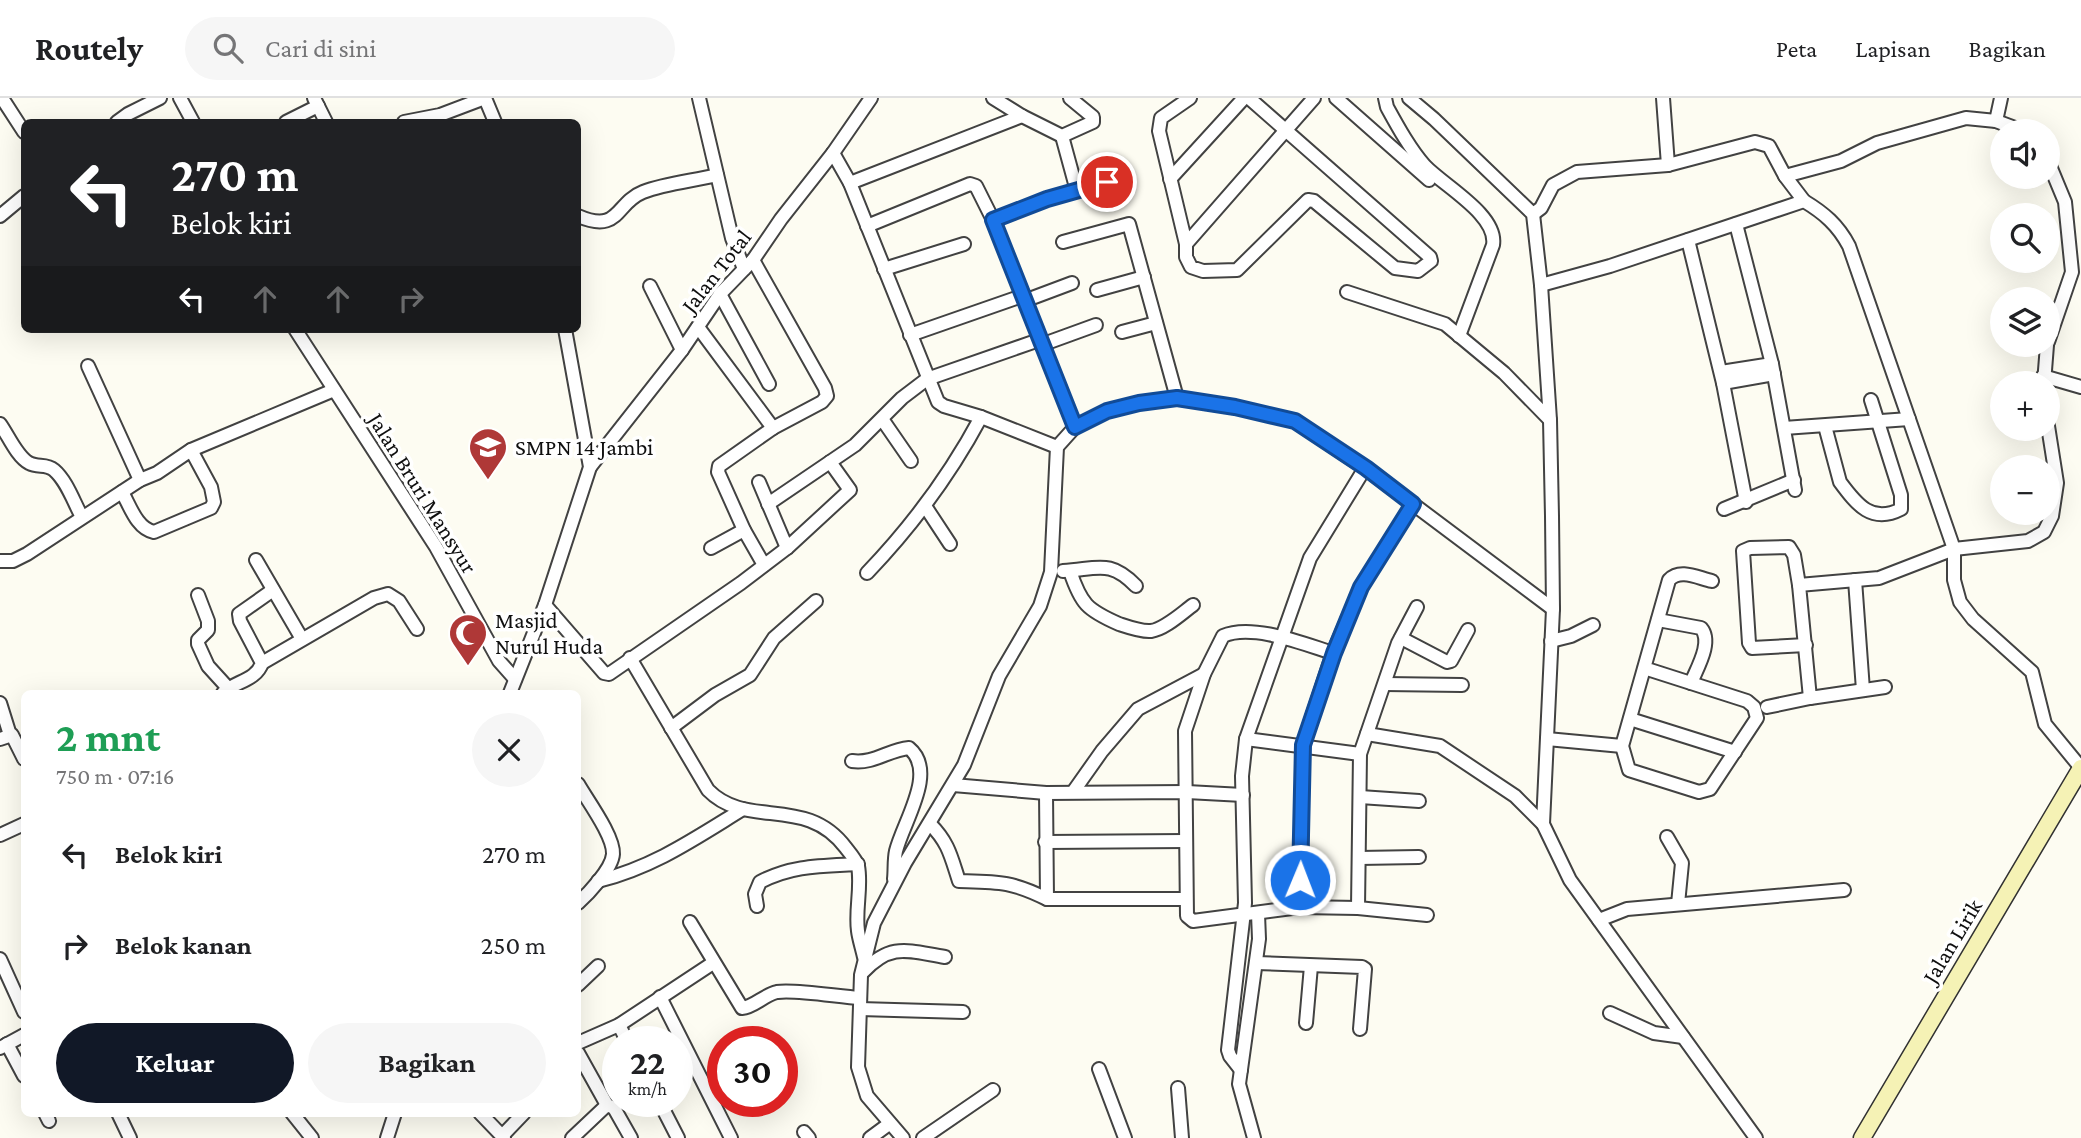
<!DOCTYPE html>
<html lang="id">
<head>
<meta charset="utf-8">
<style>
	:root { --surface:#fff; --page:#f6f6f6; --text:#202124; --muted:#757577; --line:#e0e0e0; --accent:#111827 }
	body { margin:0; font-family:"Crimson Pro",serif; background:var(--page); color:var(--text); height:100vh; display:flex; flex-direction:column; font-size:26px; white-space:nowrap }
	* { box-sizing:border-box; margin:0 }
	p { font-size:23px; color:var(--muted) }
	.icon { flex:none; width:38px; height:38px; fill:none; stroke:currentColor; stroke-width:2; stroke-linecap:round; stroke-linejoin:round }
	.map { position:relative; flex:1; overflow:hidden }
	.sheet { position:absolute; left:21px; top:592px; width:560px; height:427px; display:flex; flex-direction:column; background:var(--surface); border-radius:10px; box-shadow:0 7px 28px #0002 }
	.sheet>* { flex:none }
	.banner { position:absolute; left:21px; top:21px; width:560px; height:214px; border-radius:10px; box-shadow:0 7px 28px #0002; background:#202124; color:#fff; overflow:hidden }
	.controls { position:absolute; left:1990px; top:21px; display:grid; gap:14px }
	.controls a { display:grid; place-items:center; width:70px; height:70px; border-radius:50%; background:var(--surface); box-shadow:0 7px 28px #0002; font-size:35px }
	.speed { position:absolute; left:602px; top:928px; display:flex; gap:14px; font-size:35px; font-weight:700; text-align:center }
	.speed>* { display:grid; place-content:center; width:91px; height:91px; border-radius:50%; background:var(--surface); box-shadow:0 7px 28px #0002; line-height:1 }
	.speed small { font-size:18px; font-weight:400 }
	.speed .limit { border:10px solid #d22; background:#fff; color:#111 }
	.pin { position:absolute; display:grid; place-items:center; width:60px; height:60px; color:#fff; margin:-30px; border:4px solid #fff; border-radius:50%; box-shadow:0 2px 7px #0007 }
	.me { position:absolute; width:77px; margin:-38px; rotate:1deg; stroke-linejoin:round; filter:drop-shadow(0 0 5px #0008) }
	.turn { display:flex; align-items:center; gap:24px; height:147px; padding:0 35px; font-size:32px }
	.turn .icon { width:91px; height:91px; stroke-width:2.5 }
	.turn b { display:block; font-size:49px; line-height:60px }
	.lanes { display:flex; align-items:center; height:66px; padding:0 35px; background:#0003; justify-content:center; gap:35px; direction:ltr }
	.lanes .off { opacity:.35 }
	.round { display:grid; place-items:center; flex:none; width:74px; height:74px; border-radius:37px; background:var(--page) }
	.headline { display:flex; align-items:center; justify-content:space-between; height:119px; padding:0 35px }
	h1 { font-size:42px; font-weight:700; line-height:52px; color:#1e9e55 }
	.button { display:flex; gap:14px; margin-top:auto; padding:14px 35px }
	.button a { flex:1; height:80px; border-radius:42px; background:var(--accent); color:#fff; font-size:28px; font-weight:700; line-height:80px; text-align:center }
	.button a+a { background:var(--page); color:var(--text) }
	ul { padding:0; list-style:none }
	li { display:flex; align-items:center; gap:21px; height:91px; padding:0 35px }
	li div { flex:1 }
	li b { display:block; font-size:26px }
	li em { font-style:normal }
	header { display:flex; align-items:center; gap:42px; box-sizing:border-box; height:98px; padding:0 35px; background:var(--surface); border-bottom:2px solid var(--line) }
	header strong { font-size:33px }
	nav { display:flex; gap:38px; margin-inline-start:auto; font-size:24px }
	.search { width:490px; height:63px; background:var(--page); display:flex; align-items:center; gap:18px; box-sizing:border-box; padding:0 24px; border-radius:38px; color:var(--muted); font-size:26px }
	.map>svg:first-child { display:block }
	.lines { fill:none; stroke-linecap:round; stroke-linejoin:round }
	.minor-casing { stroke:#424242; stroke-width:16 }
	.secondary-casing { stroke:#313131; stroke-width:19 }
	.minor { stroke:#fff; stroke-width:12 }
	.secondary { stroke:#f5f2b5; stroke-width:16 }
	.route-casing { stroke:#114b97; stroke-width:18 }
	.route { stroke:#1a73e8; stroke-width:12 }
	.labels { text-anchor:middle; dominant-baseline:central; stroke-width:7; stroke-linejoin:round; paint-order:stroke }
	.street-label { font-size:23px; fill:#0f0f0f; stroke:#fff }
	.poi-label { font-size:23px; fill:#0f0f0f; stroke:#fff; text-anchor:start }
</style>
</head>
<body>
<header>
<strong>Routely</strong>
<div class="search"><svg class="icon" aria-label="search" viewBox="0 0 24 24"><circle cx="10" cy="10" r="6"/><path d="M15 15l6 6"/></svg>Cari di sini</div>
<nav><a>Peta</a><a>Lapisan</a><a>Bagikan</a></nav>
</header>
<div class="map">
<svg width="2081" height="1040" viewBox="0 0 2081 1040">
	<rect width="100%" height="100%" fill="#fdfcf2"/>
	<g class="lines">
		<defs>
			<g id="minor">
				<path d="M2 0 24 34"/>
				<path d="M180 0 193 24"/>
				<path d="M314 0 326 24"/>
				<path d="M485 0 495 24"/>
				<path d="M699 0 732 140 744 171"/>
				<path d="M993 0 1022 18 1062 38 1093 24V19L1070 0"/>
				<path d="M1190 0 1161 20 1159 33 1186 146V159L1191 169 1203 173 1237 172 1308 102 1314 103 1395 170 1418 173 1431 163 1430 159 1249 0"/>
				<path d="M1336 0 1429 82"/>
				<path d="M1385 0 1387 9C1398 29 1410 51 1425 68 1444 88 1498 117 1493 147L1459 238"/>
				<path d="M1409 0 1434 21 1533 116 1541 187 1550 322 1552 418 1553 511 1543 726 1570 782 1756 1040"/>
				<path d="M1663 0 1668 67"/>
				<path d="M1996 23 2001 0"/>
				<path d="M117 24 128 16 160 0"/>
				<path d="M286 24 318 8"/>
				<path d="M404 24 440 17 485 0"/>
				<path d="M1062 38 1077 93"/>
				<path d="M833 55 850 85 938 304 944 308 981 319 1057 349"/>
				<path d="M2048 63 2065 104 2072 174 2048 244"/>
				<path d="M1785 78 1841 63 1877 45 1966 20 1996 23 2023 33"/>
				<path d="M1170 81 1244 0"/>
				<path d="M850 85 1022 18"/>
				<path d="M1533 116 1541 110 1553 87 1577 74 1668 67 1755 44 1769 48 1785 78 1804 103"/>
				<path d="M0 118 24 98"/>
				<path d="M578 118C620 136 615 105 643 94 666 85 693 83 717 77"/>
				<path d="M993 122 1047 101 1107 84"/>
				<path d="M1736 126 1772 266 1795 392"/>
				<path d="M867 128 970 86 976 88 993 122 1075 329"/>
				<path d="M1688 142 1723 285 1746 404"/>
				<path d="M1063 144 1129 126 1177 300"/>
				<path d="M1186 146 1314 0"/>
				<path d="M753 162 825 290 827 298 822 304 773 330 719 368 718 374 744 432 764 467"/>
				<path d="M884 171 964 146"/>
				<path d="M1541 187 1610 168 1804 103C1824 115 1838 127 1849 148L1954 451V482L1960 504 1973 521 2032 574 2045 626 2081 670"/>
				<path d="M650 188 682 252"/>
				<path d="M1097 192 1144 179"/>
				<path d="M1347 194 1445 226 1504 275 1550 322"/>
				<path d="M720 196 769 286"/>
				<path d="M1024 203 1072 185"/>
				<path d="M698 229 773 330"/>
				<path d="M295 231 436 449 499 563 515 581"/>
				<path d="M1122 234 1156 225"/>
				<path d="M910 237 1022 198"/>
				<path d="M1041 247 1096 227"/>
				<path d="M88 268 140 382"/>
				<path d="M1721 274 1772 266"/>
				<path d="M2043 278 2081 289"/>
				<path d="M1723 285 1774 276"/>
				<path d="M2044 285 2047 247"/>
				<path d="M882 321 911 363"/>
				<path d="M0 326C8 337 17 359 29 365 38 370 46 365 54 372 67 383 74 405 82 419"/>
				<path d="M1825 328 1840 384C1857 407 1872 426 1901 411V397L1871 302"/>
				<path d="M1784 330 1909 321"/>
				<path d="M590 369 682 252 720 196 753 162 781 121 833 55 871 0"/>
				<path d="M759 384 787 450"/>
				<path d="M122 394C130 408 137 431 154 434L211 410 214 404 211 389 191 352"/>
				<path d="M768 406 855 347 902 300 927 281 1039 242"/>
				<path d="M925 408 950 446"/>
				<path d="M1724 411 1794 382"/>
				<path d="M711 450 744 432"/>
				<path d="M256 462 302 541"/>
				<path d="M0 463H13L27 456 140 382 157 375 191 352 334 292"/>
				<path d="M1063 473C1098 471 1110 461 1136 488"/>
				<path d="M1070 473C1081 506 1087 512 1119 526 1128 529 1142 534 1151 533 1165 531 1182 515 1193 507"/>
				<path d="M867 475C912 428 950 377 981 319"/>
				<path d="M1855 482 1863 592"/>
				<path d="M1799 487 1794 457 1789 449 1750 450 1743 453 1749 545 1752 550 1806 547"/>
				<path d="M198 497 208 523V532L198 542V546L208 568 228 590"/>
				<path d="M545 507 604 575 609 576 741 485 787 450 850 392 830 364"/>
				<path d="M1658 522 1701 530C1713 544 1697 570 1691 585"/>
				<path d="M1401 540 1447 564 1451 563 1468 532"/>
				<path d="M1551 543 1571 538 1593 527"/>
				<path d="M1333 555C1304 546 1252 525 1223 538L1204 576 1185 633 1187 818 1193 823 1300 809 1358 810 1427 817"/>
				<path d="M630 560 708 692C747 732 806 696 846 750 850 755 856 762 858 768 862 789 855 812 858 833 859 841 862 850 864 859"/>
				<path d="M262 565 374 500 388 496 399 503 417 531"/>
				<path d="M1644 570 1747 603 1754 609 1757 620 1710 691 1699 694 1629 672 1622 648 1669 482C1680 470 1698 480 1712 483"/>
				<path d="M1385 586 1462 587"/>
				<path d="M1885 589 1810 600 1799 487 1879 480 1954 451 2028 443 2044 434 2052 418 2057 385 2048 328"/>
				<path d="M223 595C235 583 256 583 262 565L240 523 239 516 273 492"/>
				<path d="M510 595 545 507 590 369 565 231"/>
				<path d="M0 605 10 637"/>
				<path d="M1767 609 1810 600"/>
				<path d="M1630 621 1735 654"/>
				<path d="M671 630 715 597 750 577 774 540 816 503"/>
				<path d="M1367 636 1440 648 1515 698 1543 726"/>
				<path d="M0 641 12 637 24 661"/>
				<path d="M1246 641 1360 656"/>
				<path d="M1547 641 1622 648"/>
				<path d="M852 663C874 666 888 652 909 650 938 674 903 724 896 753 894 762 895 772 894 781"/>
				<path d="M578 686C587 702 614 738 613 756 612 771 588 796 578 805"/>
				<path d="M953 687 1046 695 1187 694 1243 697"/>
				<path d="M1073 694 1102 653 1138 611 1204 576"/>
				<path d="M1046 695 1047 801"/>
				<path d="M1360 699 1419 703"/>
				<path d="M930 726C949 745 951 759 959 783 998 784 1011 783 1047 801H1186"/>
				<path d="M0 737 24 726"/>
				<path d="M1667 739 1682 765 1678 806"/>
				<path d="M1045 744 1186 743"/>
				<path d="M1359 760 1419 759"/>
				<path d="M598 783C654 769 694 741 743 711"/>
				<path d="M757 808 755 796 760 784C792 767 822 768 858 766"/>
				<path d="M1300 809 1303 647 1333 555 1361 489 1413 406"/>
				<path d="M1358 810 1360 656 1398 545 1417 509"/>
				<path d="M1599 822 1627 811 1844 792"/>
				<path d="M690 824 742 910C754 909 764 897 777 894 795 891 840 899 860 900"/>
				<path d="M0 861 24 914"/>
				<path d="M1256 865 1362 869 1365 871 1360 931"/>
				<path d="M863 874C891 844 908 853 945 859"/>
				<path d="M578 887 598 868"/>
				<path d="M660 899 731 1040"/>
				<path d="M860 911 963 914"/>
				<path d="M1610 915 1654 935 1683 939"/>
				<path d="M1306 925 1311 868"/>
				<path d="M619 927 627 943"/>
				<path d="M578 945 619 927 713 865"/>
				<path d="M7 946 24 978"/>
				<path d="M0 950 24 937"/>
				<path d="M578 955 607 1007 614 1010 631 1040"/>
				<path d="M1099 971 1125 1040"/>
				<path d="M1241 972 1230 958 1228 952 1245 805 1242 678 1246 641 1310 460 1365 370"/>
				<path d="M1178 990 1182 1040"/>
				<path d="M659 1003 678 1040"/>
				<path d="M45 1015 49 1023"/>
				<path d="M118 1015 130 1040"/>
				<path d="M292 1015 312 1040"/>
				<path d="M480 1015 504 1040"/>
				<path d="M804 1034 809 1040"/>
				<path d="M502 1038 524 1015"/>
				<path d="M387 1040 395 1015"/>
				<path d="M572 1040 607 1007"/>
				<path d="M870 1040 889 1026"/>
				<path d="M903 1040 867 998 858 969 861 877 874 825 905 765 964 667 999 578 1040 508 1051 474 1057 349 1075 329 1107 313 1139 305 1177 300 1235 309 1295 323 1365 370 1553 511"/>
				<path d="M923 1040 993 992"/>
				<path d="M1254 1040 1239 986 1259 841 1258 816"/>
			</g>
			<path id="secondary" d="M1862 1040 2081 670"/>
		</defs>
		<!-- minor casing -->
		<use href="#minor" class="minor-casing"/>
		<!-- secondary casing -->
		<use href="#secondary" class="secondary-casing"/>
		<!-- minor -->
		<use href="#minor" class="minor"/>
		<!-- secondary -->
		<use href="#secondary" class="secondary"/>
	</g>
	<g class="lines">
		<defs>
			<path id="route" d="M1107 84 1047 101 993 122 1075 329 1107 313 1139 305 1177 300 1235 309 1295 323 1366 370 1413 406 1361 489 1334 555 1303 647 1300 782"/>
		</defs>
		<!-- route casing -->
		<use href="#route" class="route-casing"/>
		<!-- route -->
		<use href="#route" class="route"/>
	</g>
	<!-- icons -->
	<defs>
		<symbol id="school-pin" viewBox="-11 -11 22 30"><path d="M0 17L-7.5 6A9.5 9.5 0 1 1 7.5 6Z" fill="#af3837" stroke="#fff"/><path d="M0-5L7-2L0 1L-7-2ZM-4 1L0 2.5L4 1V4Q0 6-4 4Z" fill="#fff"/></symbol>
		<symbol id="mosque-pin" viewBox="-11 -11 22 30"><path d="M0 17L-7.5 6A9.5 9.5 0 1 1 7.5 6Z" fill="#af3837" stroke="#fff"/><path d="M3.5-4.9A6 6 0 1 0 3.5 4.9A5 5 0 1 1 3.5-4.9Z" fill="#fff"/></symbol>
	</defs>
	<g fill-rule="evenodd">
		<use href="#school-pin" x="466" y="327" width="44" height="60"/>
		<use href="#mosque-pin" x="446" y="513" width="44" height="60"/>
	</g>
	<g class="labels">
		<!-- street labels -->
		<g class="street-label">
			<text transform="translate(716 173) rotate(-52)">Jalan Total</text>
			<text transform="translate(423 395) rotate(58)">Jalan Bruri Mansyur</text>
			<text transform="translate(1952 843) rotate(-59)">Jalan Lirik</text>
		</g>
		<!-- poi labels -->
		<g class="poi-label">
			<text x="515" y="349">SMPN 14 Jambi</text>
			<text x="495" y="522">Masjid<tspan x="495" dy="26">Nurul Huda</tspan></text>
		</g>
	</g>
</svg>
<div class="controls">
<a><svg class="icon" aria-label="sound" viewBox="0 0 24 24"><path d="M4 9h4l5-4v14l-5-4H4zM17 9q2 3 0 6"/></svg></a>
<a><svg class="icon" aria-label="search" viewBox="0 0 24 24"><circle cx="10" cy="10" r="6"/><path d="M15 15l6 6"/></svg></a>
<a><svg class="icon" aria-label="layers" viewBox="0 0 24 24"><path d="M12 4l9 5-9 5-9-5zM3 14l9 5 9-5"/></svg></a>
<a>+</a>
<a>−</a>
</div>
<div class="speed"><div>22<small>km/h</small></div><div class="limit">30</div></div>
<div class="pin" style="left:1107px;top:84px;background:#d93025"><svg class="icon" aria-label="arrive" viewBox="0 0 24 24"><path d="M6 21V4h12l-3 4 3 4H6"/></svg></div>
<svg class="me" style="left:1300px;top:782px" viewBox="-20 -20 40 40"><circle r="17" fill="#1a73e8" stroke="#fff" stroke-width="3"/><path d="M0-11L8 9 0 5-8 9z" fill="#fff"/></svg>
<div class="banner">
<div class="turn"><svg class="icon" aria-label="left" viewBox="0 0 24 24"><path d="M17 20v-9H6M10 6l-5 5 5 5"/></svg><div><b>270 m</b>Belok kiri</div></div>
<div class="lanes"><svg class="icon" aria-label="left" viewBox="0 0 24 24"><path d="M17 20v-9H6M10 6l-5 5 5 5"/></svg><svg class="icon off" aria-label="ahead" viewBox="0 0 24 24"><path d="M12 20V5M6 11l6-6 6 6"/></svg><svg class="icon off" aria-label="ahead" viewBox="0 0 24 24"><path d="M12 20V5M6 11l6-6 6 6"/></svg><svg class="icon off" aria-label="right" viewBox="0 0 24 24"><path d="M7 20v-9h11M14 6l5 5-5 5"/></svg></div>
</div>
<section class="sheet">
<div class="headline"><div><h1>2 mnt</h1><p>750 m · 07:16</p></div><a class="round"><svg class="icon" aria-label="close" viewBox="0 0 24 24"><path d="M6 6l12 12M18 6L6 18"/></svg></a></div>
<ul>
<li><svg class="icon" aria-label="left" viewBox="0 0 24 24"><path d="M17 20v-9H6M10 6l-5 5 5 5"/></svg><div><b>Belok kiri</b></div><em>270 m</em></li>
<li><svg class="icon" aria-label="right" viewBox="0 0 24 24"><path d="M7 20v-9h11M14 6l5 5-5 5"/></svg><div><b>Belok kanan</b></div><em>250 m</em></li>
</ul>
<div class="button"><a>Keluar</a><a>Bagikan</a></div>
</section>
</div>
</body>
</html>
